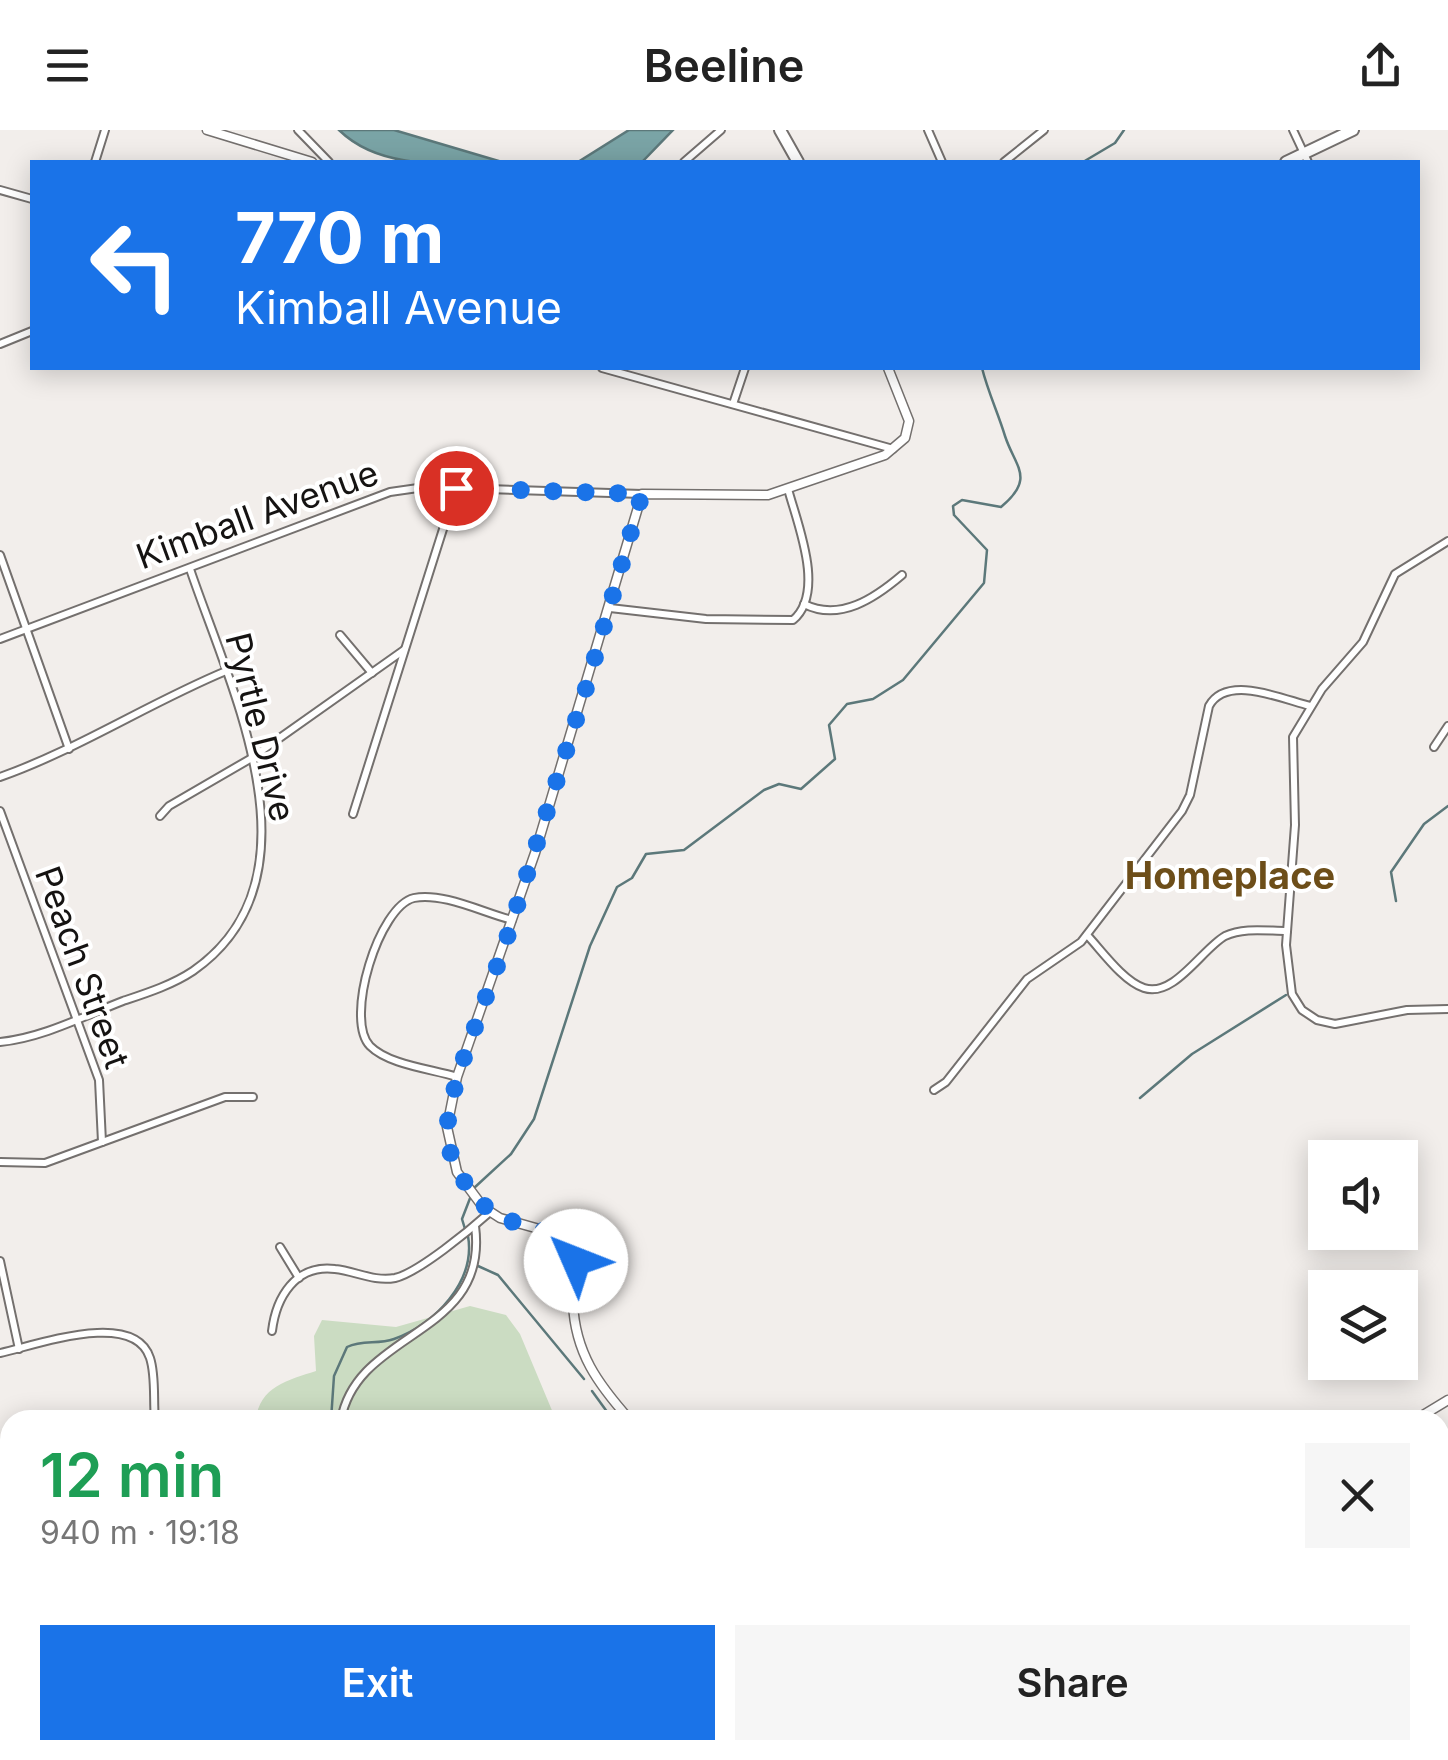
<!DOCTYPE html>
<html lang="en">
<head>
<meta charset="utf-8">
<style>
	:root { --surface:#fff; --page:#f6f6f6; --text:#222; --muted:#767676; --accent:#1a73e8 }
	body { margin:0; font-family:Inter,sans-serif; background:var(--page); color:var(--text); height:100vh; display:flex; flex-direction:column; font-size:38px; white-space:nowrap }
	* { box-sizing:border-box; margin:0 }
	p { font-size:32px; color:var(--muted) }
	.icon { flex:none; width:55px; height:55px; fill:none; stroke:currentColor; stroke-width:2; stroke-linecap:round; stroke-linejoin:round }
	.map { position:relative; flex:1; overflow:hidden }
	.sheet { position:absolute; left:0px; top:1280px; width:1450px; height:350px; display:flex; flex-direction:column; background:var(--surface); border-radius:30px 30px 0 0; box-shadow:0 5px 25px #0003 }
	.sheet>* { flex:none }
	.hud { position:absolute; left:30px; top:30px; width:1390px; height:210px; border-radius:0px; box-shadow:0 5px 25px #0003; background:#1a73e8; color:#fff; overflow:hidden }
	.buttons { position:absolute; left:1308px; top:1010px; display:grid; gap:20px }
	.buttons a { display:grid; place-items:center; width:110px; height:110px; border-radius:0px; background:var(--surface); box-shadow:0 5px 25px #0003; font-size:50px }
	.pin { position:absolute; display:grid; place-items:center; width:85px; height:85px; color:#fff; margin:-42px; border:5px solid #fff; border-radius:50%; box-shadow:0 2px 10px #0007 }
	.me { position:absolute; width:110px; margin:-55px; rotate:314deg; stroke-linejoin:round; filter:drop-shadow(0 0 8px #0008) }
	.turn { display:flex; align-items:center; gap:35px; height:210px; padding:0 40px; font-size:45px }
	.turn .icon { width:130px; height:130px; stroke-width:2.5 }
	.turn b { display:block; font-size:70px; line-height:85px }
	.round { display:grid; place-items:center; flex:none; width:105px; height:105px; border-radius:0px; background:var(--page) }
	.head { display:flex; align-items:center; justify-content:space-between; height:170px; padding:0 40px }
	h1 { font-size:60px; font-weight:600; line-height:75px; color:#1e9e55 }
	.button { display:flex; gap:20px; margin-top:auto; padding:20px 40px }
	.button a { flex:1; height:115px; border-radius:0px; background:var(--accent); color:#fff; font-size:40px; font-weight:600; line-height:115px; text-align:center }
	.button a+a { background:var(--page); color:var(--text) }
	header { display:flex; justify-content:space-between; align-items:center; height:130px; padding:0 40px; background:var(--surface); font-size:45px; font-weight:600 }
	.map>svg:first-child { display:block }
	.green { fill:#cbdcc2 }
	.water { fill:#7aa4a6; stroke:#5c787a; stroke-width:2.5 }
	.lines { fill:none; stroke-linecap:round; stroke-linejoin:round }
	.stream { stroke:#5c787a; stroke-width:2.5 }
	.minor-casing { stroke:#74706e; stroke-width:10 }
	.tertiary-casing { stroke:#74706e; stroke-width:11 }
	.primary-casing { stroke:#74706e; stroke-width:14 }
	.minor { stroke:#fff; stroke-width:6 }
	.tertiary { stroke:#fff; stroke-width:8 }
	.primary { stroke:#fff; stroke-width:10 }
	.route { stroke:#1a73e8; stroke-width:18; stroke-dasharray:0 32.4 }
	.labels { text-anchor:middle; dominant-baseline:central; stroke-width:8; stroke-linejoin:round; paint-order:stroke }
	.street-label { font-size:35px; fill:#151312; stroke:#fff }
	.neighbourhood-label { font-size:38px; font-weight:bold; fill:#6d4e19; stroke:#fff }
</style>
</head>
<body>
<header><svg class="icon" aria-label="menu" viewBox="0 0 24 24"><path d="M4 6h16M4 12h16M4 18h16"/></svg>Beeline<svg class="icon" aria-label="share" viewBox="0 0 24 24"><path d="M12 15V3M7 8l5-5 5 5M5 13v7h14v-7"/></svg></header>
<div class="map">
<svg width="1448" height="1630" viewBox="0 0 1448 1630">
	<rect width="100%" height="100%" fill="#f2eeeb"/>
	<!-- green -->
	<g class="green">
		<path d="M470 1176 506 1185 520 1204 556 1290H256C259 1257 288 1250 316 1241L314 1206 322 1190 396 1197Z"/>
		<path d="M10 1607V1620H461L457 1630H0V1611Z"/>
	</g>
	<!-- water -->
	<g class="water">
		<path d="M339 0H394L502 32C447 33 381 41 339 0Z"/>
		<path d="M629 0H673L642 32H578Z"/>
	</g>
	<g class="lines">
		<!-- stream -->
		<g class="stream">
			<path d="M1083 32 1115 13 1124 0"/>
			<path d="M1396 771 1391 742 1424 694 1448 676"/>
			<path d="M1140 968 1192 924 1286 865"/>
			<path d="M465 1099 462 1089 474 1058 511 1024 534 989 590 816 617 757 632 748 646 724 684 720 764 660 779 654 801 659 835 629 829 595 847 574 873 569 903 550 984 453 987 420 954 385 953 376 962 370 1001 377C1036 348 1015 337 1005 306 998 283 988 262 982 238"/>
			<path d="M478 1136 498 1145 584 1249"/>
			<path d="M592 1261 613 1290"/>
			<path d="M331 1290 334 1246 347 1217C363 1209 377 1215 394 1209 435 1195 476 1151 468 1106"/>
			<path d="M325 1620 328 1630"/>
			<path d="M740 1620 742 1630"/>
		</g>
		<defs>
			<g id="minor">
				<path d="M298 0 329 32"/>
				<path d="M928 0 942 32"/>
				<path d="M1293 0 1308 32"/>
				<path d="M95 32 105 0"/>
				<path d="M684 32 721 0"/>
				<path d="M1004 32 1044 0"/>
				<path d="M0 60 32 69"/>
				<path d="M0 214 32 201"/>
				<path d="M602 238 893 319"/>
				<path d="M733 274 745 238"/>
				<path d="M1448 411 1395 444 1363 512 1322 559 1293 607 1295 695 1286 815 1292 864 1302 880 1317 890 1335 894 1407 880 1448 879"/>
				<path d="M0 425 69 619"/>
				<path d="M804 474C840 492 875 468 902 445"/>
				<path d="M610 478 706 489 793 490C826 462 797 393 788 359"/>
				<path d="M340 505 372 543"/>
				<path d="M0 509 390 362 425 357 642 364"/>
				<path d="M1434 617 1448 596"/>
				<path d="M0 647C79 619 149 573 226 541"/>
				<path d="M0 681 99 950 102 1012"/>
				<path d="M353 684 456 358"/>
				<path d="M160 686 169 676 250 629 404 520"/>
				<path d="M1087 805C1102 821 1123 851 1144 858 1174 868 1202 819 1225 806 1244 797 1267 801 1287 801"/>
				<path d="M0 912C42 908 84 886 123 871 147 863 172 855 193 841 327 748 230 558 190 439"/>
				<path d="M457 947C432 939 389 935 370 916 344 889 379 776 414 768 443 762 484 783 512 790"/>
				<path d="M934 960 946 952 1027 849 1081 812 1182 681 1190 665 1209 576C1227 544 1282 569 1310 576"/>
				<path d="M0 1032 45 1033 225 967H253"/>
				<path d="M280 1117 299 1148"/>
				<path d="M0 1131 19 1219"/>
				<path d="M272 1201C276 1168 295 1134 335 1139 355 1141 374 1152 395 1148 418 1143 471 1099 490 1082"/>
				<path d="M0 1223C37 1215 134 1179 150 1228 156 1246 153 1271 155 1290"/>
				<path d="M272 1290H275"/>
				<path d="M341 1290C357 1199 490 1207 475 1096"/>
				<path d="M0 1330 10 1328"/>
				<path d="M0 1440 10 1438"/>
				<path d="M0 1466 10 1508"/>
				<path d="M0 1537 10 1510"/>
				<path d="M553 1620 559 1630"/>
				<path d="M791 1620 793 1630"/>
				<path d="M1387 1620 1390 1630"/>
				<path d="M1069 1630C1092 1614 1125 1620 1149 1630"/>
			</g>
			<g id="tertiary">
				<path d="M207 0 312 32"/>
				<path d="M630 1290C598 1254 575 1223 573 1173 572 1154 579 1136 573 1118L557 1104 500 1088 483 1077 457 1042 447 997 457 947 535 723 642 364 768 365 885 325 905 308 909 291 888 238"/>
				<path d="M1415 1290 1448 1270"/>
			</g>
			<g id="primary">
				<path d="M780 0 798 32"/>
				<path d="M1286 32 1353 0"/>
			</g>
		</defs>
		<!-- minor casing -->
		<use href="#minor" class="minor-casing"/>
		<!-- tertiary casing -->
		<use href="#tertiary" class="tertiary-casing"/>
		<!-- primary casing -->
		<use href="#primary" class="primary-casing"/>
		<!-- minor -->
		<use href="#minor" class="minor"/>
		<!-- tertiary -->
		<use href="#tertiary" class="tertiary"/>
		<!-- primary -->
		<use href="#primary" class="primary"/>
	</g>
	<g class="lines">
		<!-- route -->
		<path class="route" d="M456 358 642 364 587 555 505 814 457 947 448 990 451 1028 473 1067 500 1088 563 1106 576 1131"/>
	</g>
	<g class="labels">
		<!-- street labels -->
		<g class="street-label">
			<text transform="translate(257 384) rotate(-20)">Kimball Avenue</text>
			<text transform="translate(261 597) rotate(76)">Pyrtle Drive</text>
			<text transform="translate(83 837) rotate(70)">Peach Street</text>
		</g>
		<!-- neighbourhood labels -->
		<g class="neighbourhood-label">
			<text x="1230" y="745">Homeplace</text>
		</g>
	</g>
</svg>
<div class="buttons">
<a><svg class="icon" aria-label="sound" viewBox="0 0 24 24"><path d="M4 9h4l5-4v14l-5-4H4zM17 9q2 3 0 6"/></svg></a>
<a><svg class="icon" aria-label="layers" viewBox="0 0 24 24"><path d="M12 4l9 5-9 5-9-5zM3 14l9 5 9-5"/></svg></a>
</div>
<div class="pin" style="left:456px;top:358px;background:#d93025"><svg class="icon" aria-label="arrive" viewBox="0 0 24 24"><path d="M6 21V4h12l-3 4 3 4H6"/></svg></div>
<svg class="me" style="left:576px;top:1131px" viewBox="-20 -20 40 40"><circle r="19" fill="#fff"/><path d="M0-13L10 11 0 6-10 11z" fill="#1a73e8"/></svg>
<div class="hud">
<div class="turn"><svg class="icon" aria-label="left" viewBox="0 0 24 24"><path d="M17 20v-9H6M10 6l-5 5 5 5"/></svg><div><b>770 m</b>Kimball Avenue</div></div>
</div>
<section class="sheet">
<div class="head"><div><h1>12 min</h1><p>940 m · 19:18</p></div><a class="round"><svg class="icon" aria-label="close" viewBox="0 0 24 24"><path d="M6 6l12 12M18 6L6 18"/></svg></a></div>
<div class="button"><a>Exit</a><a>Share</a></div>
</section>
</div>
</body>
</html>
